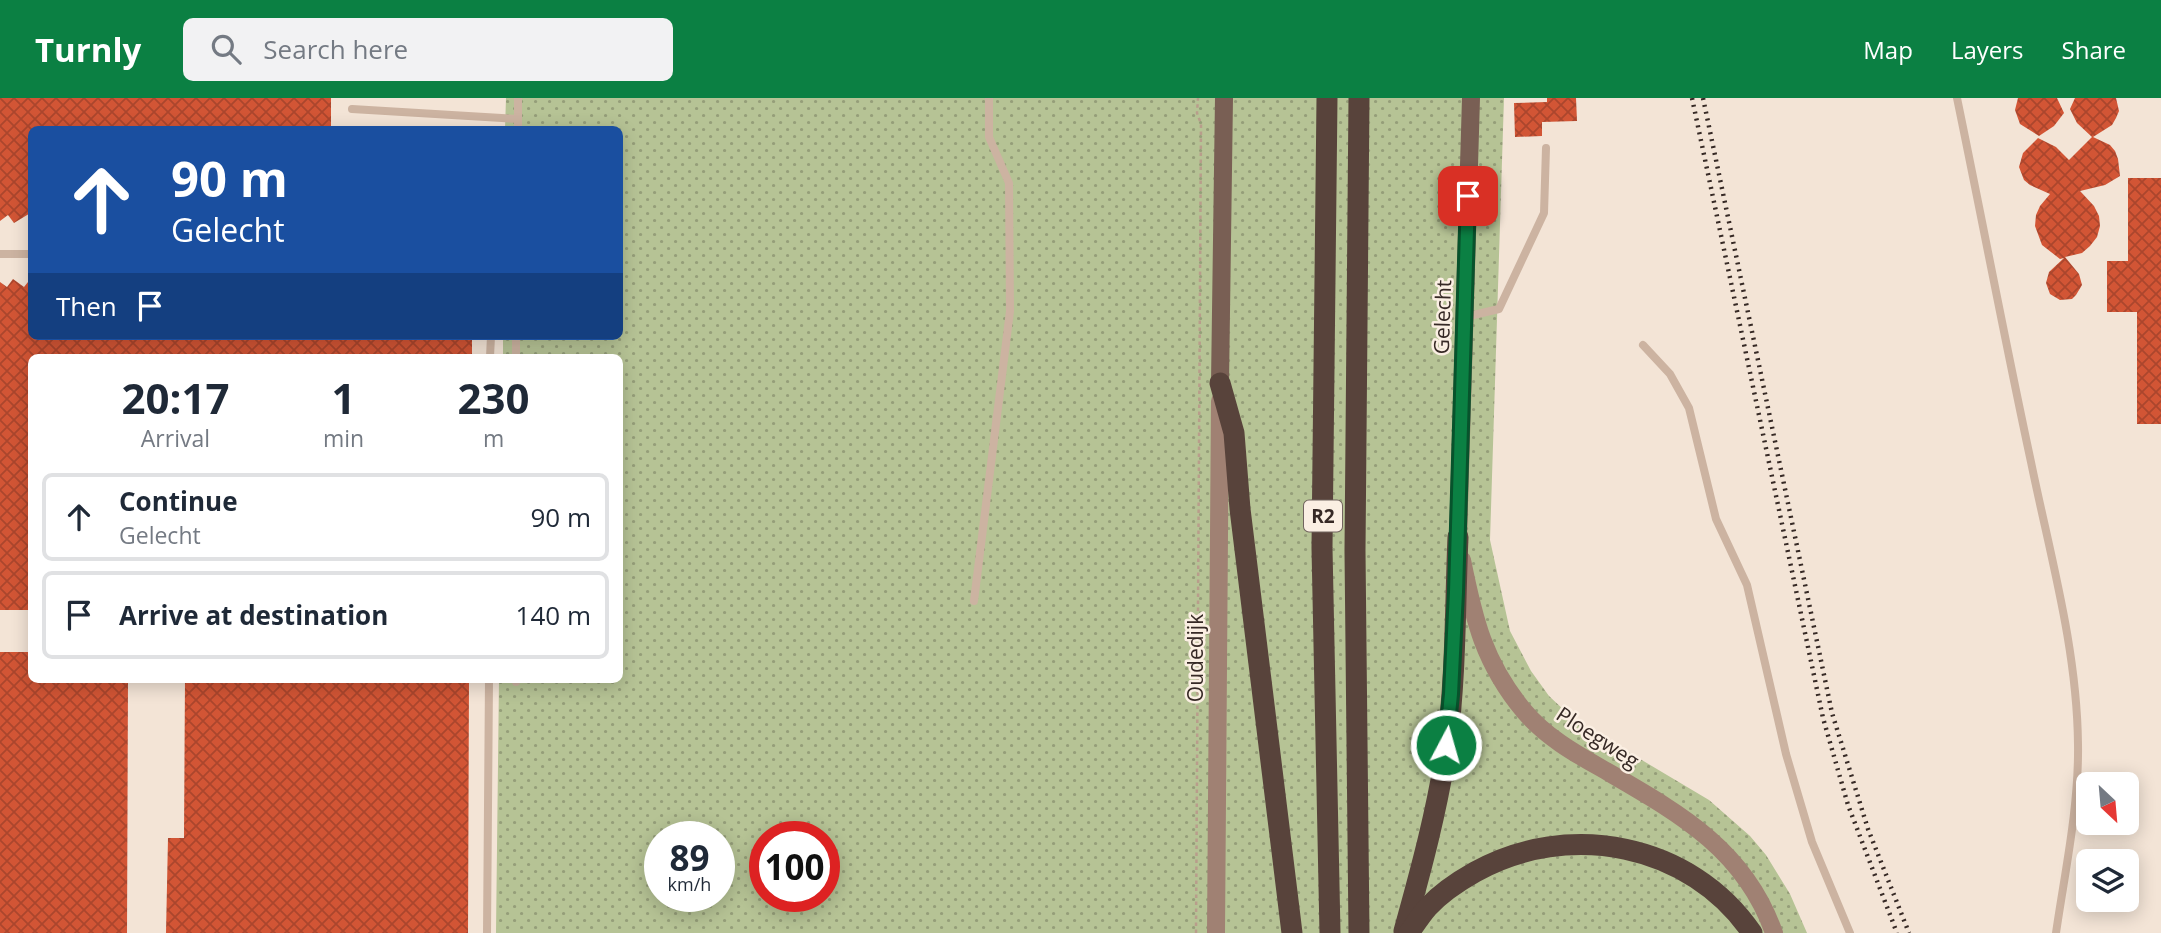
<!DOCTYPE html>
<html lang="en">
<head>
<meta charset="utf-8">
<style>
	:root { --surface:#fff; --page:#f2f2f3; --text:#1f2937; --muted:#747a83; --line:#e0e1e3; --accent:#0b8043 }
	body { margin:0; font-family:"Open Sans",sans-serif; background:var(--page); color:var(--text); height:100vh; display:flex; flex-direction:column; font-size:26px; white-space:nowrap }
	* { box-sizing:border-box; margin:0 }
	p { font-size:23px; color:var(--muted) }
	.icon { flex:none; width:38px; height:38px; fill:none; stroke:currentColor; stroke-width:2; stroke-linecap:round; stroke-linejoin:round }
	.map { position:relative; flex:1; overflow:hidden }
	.drawer { position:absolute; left:28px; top:256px; width:595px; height:329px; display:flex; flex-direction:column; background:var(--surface); border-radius:10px; box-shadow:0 4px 18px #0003 }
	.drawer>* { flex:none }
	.hud { position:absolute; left:28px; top:28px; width:595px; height:214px; border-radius:10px; box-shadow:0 4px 18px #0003; background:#1a4fa0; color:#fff; overflow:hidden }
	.needle { width:46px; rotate:154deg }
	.tools { position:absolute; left:2076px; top:674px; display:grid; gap:14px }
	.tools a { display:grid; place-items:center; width:63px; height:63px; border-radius:10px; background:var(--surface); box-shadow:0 4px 18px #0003; font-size:35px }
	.speed { position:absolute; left:644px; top:723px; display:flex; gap:14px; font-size:35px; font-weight:700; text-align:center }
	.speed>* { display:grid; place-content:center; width:91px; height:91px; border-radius:50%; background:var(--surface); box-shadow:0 4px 18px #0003; line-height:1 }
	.speed small { font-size:18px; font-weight:400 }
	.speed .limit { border:10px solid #d22; background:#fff; color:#111 }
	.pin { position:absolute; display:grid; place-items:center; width:60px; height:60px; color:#fff; margin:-30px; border-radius:14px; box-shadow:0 4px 10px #0006 }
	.me { position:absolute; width:77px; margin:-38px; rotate:6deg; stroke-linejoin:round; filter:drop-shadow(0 0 5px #0008) }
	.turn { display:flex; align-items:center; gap:24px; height:147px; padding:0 28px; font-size:32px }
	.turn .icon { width:91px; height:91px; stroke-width:2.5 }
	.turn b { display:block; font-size:49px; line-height:60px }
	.then { display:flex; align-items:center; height:66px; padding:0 28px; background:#0003; gap:14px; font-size:26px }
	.eta { display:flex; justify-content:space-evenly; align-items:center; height:119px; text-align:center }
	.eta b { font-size:42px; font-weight:700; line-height:49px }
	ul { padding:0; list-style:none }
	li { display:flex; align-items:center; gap:21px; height:88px; margin:0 14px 10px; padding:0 14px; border:4px solid var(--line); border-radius:10px }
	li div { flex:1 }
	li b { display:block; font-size:26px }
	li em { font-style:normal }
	header { display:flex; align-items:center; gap:42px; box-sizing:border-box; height:98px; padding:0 35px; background:var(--accent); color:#fff }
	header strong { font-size:33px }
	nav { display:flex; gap:38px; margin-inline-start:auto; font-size:24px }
	.search { width:490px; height:63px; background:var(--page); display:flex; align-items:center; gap:18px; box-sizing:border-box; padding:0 24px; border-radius:10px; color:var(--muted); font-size:26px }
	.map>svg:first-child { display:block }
	.grass { fill:url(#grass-dots); fill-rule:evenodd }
	.building { fill:url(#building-cross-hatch) }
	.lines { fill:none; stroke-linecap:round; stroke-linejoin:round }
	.path { stroke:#b89d8b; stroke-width:2.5; stroke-dasharray:3.5 3.5; stroke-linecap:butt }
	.lane { stroke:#ccb3a1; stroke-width:8 }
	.secondary { stroke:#a08173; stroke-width:18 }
	.primary { stroke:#795f54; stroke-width:18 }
	.highway { stroke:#58433b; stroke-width:21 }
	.rail { stroke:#362925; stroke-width:4.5; stroke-dasharray:2 5; stroke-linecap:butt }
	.route-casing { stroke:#07532c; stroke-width:18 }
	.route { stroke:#0b8043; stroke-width:12 }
	.labels { text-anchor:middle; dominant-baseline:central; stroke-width:5; stroke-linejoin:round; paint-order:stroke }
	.shield { fill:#fbefe3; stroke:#71645e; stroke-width:2 }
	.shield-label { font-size:19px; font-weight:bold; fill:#362925 }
	.street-label { font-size:21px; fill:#362925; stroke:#fbefe3 }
</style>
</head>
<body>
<header>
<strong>Turnly</strong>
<div class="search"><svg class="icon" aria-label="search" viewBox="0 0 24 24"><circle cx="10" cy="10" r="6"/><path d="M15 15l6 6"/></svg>Search here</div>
<nav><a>Map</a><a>Layers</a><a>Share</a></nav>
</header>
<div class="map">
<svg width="2161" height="835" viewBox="0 0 2161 835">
	<defs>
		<pattern id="grass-dots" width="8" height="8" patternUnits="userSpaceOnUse" patternTransform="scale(1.75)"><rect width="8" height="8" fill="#b6c395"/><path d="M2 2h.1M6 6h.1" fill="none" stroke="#959e79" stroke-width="1.8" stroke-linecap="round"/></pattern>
		<pattern id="building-cross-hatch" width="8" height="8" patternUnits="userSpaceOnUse" patternTransform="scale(1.75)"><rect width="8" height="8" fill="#d25535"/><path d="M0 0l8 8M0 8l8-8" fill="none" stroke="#ab462d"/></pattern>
	</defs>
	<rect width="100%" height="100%" fill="#f3e4d6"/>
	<!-- grass -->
	<path class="grass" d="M506 0H1504L1490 442 1510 533 1531 573 1549 598 1565 613 1593 633 1709 702 1750 738 1766 757 1790 796 1807 835H496L499 581H620V259H503V238H620V32L505 31ZM660 738H719V798H660ZM765 738H824V798H765Z"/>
	<!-- building -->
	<g class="building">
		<path d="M0 0H331V32H32V114L14 125 8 117 0 123Z"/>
		<path d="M1547 0H1576L1577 23 1542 24V38L1515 39 1514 5 1547 4Z"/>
		<path d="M2018 0H2057L2064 15 2054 28 2039 38 2020 26 2015 12Z"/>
		<path d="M2075 0H2116L2119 13 2116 20 2112 27 2093 39 2110 47 2115 53 2118 61 2120 78 2105 87 2080 93 2094 108 2099 118 2100 128 2097 139 2090 148 2082 155 2065 159 2079 176 2082 187 2076 197 2072 201 2060 202 2050 196 2046 185 2049 174 2064 160 2060 161 2042 147 2035 128 2036 117 2040 108 2050 96 2030 87 2024 82 2019 69 2023 55 2038 40 2056 49 2069 62 2092 39 2077 25 2070 11Z"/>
		<path d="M2128 80H2161V326H2137V214H2107V163H2128Z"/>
		<path d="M32 179V238H472V259H32L30 512H0V184L7 189 13 181 24 189Z"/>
		<path d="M0 554H32V581H128L127 835H0Z"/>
		<path d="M185 581H469L468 835H166L168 740H184Z"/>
	</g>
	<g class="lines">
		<!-- path -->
		<path class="path" d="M1196 835 1201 26 1197 15 1198 0"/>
		<!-- lane -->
		<g class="lane">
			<path d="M1957 0C1982 121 2005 243 2031 364 2050 457 2077 550 2078 646 2079 709 2065 773 2056 835"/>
			<path d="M352 11 518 21"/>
			<path d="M518 32V0"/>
			<path d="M0 156H32"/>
			<path d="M1465 219 1499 211 1544 115 1546 50"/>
			<path d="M1643 247 1670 276 1689 310 1716 421 1747 487 1786 656 1812 744 1850 835"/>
			<path d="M490 259 491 238"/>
			<path d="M516 259V238"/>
			<path d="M974 503 1010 213 1009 85 989 39V0"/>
			<path d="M516 581V584"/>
			<path d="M487 835 489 581"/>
		</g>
		<!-- secondary -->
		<g class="secondary">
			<path d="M1462 462C1474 522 1484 565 1524 613 1545 638 1574 655 1601 670 1675 713 1744 749 1774 835"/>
			<path d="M1216 835 1220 303"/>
		</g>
		<!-- primary -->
		<g class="primary">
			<path d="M1220 285 1224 0"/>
			<path d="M1458 439 1471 0"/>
		</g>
		<!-- highway -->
		<g class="highway">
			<path d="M1327 0 1322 450 1330 835"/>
			<path d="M1220 285 1234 335 1240 411 1292 835"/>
			<path d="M1404 833C1421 772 1438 709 1447 646 1456 578 1455 508 1458 439"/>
			<path d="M1359 835 1355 453 1359 0"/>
			<path d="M1409 835C1415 826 1421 817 1428 809 1441 795 1459 783 1475 774 1568 722 1691 745 1752 835"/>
		</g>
		<!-- rail -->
		<g class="rail">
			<path d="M1692 0 1823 620 1848 707 1897 835"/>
			<path d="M1703 0 1832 615 1868 731 1909 835"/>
		</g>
	</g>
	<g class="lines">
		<defs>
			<path id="route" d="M1446 647 1451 596 1456 494 1468 98"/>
		</defs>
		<!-- route casing -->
		<use href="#route" class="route-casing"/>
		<!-- route -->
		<use href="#route" class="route"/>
	</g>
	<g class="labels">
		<!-- shield labels -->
		<rect class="shield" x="1304" y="402.5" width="38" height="31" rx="5"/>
		<g class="shield-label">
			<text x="1323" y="418">R2</text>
		</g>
		<!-- street labels -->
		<g class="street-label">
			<text transform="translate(1442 219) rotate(-88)">Gelecht</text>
			<text transform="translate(1195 560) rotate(-90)">Oudedijk</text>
			<text transform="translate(1598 639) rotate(33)">Ploegweg</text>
		</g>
	</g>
</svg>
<div class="tools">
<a><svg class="needle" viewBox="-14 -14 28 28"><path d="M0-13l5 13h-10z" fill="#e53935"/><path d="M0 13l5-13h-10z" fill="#747a83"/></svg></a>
<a><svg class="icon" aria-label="layers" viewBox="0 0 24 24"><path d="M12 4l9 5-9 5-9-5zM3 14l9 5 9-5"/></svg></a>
</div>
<div class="speed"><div>89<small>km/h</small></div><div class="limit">100</div></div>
<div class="pin" style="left:1468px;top:98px;background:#d93025"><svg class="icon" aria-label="arrive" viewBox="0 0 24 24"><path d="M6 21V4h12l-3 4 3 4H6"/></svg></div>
<svg class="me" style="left:1446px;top:647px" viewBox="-20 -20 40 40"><circle r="17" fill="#0b8043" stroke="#fff" stroke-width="3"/><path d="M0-11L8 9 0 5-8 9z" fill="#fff"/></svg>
<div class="hud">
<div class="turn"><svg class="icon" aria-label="ahead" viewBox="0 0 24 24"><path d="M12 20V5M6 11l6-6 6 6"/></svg><div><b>90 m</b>Gelecht</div></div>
<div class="then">Then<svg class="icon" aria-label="arrive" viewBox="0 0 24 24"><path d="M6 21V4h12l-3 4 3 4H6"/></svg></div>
</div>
<section class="drawer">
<div class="eta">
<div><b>20:17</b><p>Arrival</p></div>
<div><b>1</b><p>min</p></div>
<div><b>230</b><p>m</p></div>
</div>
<ul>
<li><svg class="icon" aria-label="ahead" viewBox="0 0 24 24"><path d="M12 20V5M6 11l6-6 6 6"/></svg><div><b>Continue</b><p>Gelecht</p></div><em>90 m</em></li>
<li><svg class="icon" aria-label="arrive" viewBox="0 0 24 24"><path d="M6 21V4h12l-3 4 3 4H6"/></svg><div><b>Arrive at destination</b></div><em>140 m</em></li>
</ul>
</section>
</div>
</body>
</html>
